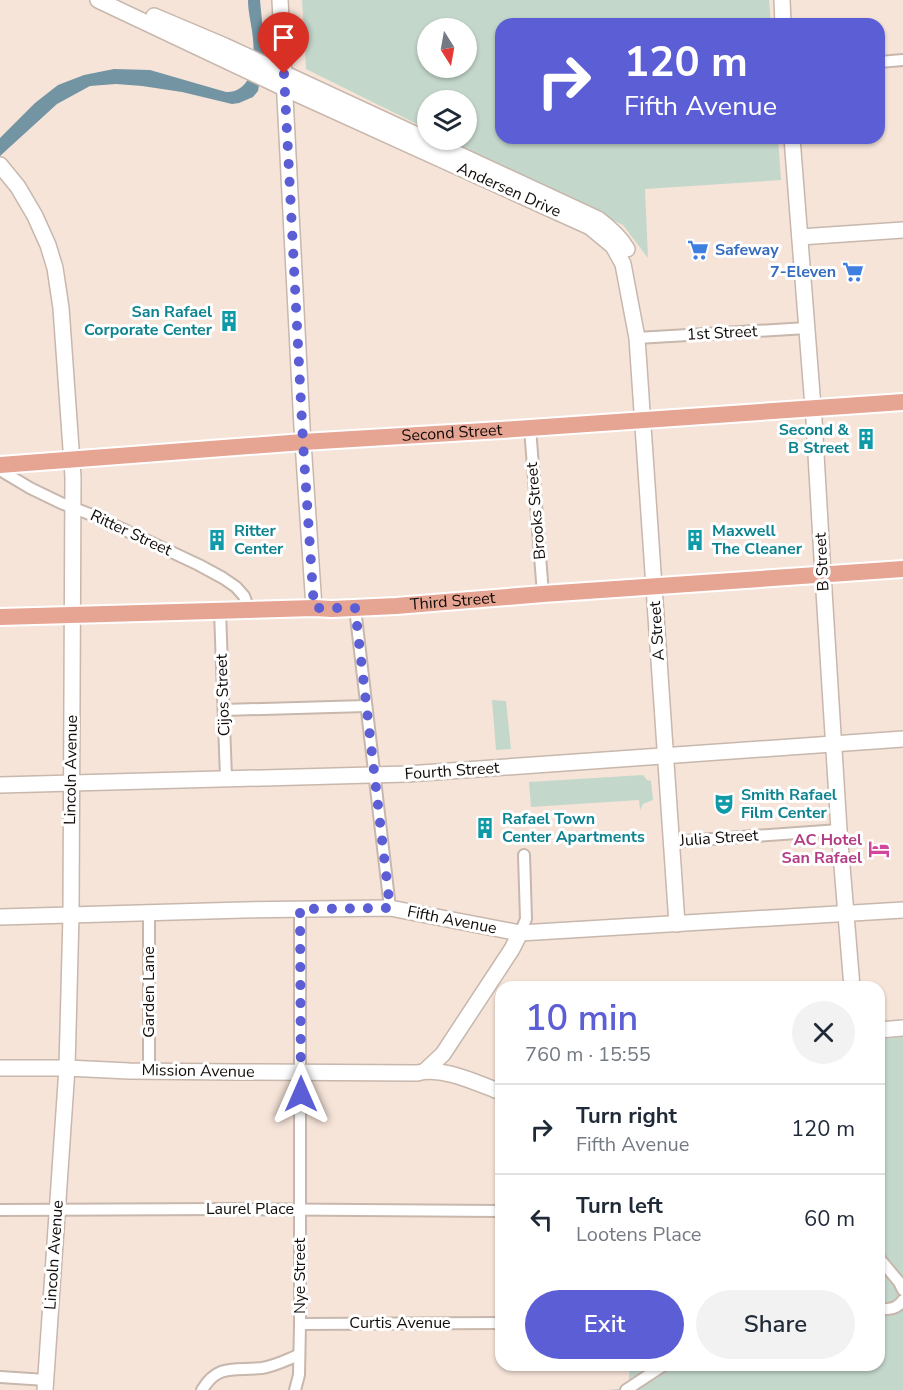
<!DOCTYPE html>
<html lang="en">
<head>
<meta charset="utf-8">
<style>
	:root { --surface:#fff; --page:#f2f2f3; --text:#1f2937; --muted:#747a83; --line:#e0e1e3; --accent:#5c5ed6 }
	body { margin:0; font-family:"Nunito Sans",sans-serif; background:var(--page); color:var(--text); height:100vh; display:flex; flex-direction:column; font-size:22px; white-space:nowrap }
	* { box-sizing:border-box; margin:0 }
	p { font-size:20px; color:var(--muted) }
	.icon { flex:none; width:33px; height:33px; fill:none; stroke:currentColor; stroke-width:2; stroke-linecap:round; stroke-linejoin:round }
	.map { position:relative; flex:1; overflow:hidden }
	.details { position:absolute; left:495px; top:981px; width:390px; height:390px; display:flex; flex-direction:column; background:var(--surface); border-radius:18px; box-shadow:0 2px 4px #0004 }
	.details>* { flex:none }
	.banner { position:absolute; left:495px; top:18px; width:390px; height:126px; border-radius:18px; box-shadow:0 2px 4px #0004; background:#5c5ed6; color:#fff; overflow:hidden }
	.needle { width:39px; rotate:169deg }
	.tools { position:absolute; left:417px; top:18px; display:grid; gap:12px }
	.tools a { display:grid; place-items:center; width:60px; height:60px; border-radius:50%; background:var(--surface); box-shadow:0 2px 4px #0004; font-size:30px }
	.pin { position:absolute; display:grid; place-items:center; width:51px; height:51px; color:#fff; margin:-62px -26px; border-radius:50% 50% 50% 0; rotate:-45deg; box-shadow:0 0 6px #0007 }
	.pin .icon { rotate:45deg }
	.me { position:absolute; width:66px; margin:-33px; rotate:0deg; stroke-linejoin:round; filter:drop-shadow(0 0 4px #0008) }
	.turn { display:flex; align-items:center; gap:21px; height:126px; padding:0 30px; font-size:27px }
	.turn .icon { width:78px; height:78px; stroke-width:2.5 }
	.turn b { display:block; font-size:42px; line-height:51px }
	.round { display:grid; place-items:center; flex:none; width:63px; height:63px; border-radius:32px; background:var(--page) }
	.overview { display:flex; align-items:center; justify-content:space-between; height:102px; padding:0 30px }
	h1 { font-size:36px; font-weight:600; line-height:45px; color:var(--accent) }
	.cta { display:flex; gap:12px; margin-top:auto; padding:12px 30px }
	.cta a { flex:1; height:69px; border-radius:36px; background:var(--accent); color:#fff; font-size:24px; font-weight:600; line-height:69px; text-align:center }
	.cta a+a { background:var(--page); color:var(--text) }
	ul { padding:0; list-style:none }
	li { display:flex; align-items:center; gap:18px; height:90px; padding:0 30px; border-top:2px solid var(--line) }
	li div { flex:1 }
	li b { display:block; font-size:22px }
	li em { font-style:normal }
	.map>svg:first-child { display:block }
	.green { fill:#c4d7cb; fill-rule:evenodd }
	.water { fill:#7394a2 }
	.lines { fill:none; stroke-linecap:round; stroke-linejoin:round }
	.street-casing { stroke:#c8b7ac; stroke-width:14 }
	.secondary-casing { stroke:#c8b7ac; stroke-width:18 }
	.primary-casing { stroke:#fff; stroke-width:20 }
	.street { stroke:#fff; stroke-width:10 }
	.secondary { stroke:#fff; stroke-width:15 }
	.primary { stroke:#e6a493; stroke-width:16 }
	.route { stroke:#5c5ed6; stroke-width:10; stroke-dasharray:0 18 }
	.labels { text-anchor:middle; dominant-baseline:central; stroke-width:6; stroke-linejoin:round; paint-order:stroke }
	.street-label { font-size:16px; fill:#110b08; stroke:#fff }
	.shop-label { font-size:16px; font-weight:bold; fill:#366cbe; stroke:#fff; text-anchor:start }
	.culture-label { font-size:16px; font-weight:bold; fill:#0d838f; stroke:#fff; text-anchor:start }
	.hotel-label { font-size:16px; font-weight:bold; fill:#b23c85; stroke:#fff; text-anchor:end }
</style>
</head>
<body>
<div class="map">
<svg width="903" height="1390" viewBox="0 0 903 1390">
	<rect width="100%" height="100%" fill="#f6e4d9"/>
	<!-- green -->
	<g class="green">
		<path d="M302 0H769L771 24H501V138H778L781 180 645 189 648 258 623 225 449 140H466V100H428L427 129 306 69ZM428 28H466V68H428Z"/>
		<path d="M492 700 506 701 511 749 496 750Z"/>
		<path d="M643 775 647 780 651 781 653 800 643 804 640 810 639 800 531 807 529 782Z"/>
		<path d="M903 1037V1390H606L628 1388 630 1365H879V1039Z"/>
	</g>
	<!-- water -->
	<path class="water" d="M248 0H260L264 42V59L258 91 253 97 239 103 232 104 182 92 142 86 116 84 90 86 57 104 0 156V138L35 103 58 85 84 75 114 69 150 70 226 92C253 93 255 59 253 39 252 26 248 13 248 0Z"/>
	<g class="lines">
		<defs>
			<g id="street">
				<path d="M879 62 903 60"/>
				<path d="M637 338 807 328"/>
				<path d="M530 428 543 594"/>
				<path d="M0 470 30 488 61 503 97 517 199 565 223 578 236 587 244 596 249 610"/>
				<path d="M355 608 390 908"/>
				<path d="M220 611 226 778"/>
				<path d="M224 710 366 706"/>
				<path d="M671 842 839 830"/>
				<path d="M520 933 526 919 524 855"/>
				<path d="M149 1071V913"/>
				<path d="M0 1210 225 1209 501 1211"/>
				<path d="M879 1258 899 1282 903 1290"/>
				<path d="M879 1309C889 1310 898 1309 903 1300"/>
				<path d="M300 1324 501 1323"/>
				<path d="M0 1377 46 1380"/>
				<path d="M202 1390C218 1363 235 1371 262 1368 275 1366 286 1360 299 1355"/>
				<path d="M295 1390 299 1375 300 1324V909"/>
				<path d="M626 1390 664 1365"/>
			</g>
			<g id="secondary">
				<path d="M98 0 284 88 590 227 613 246 623 264 637 338 677 924"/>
				<path d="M280 0 302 427 314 608"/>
				<path d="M782 0 783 24"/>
				<path d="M154 16 225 46 598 219C610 228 620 237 627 249"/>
				<path d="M792 138 814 420 823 575 839 830 852 987"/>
				<path d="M0 165 18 187 35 216 48 245 55 268 61 308 73 477 71 915 67 1068 45 1390"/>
				<path d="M800 237 903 230"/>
				<path d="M0 785 407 774 903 739"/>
				<path d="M0 917 243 910 390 908 520 933 903 910"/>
				<path d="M879 1030 903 1028"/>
				<path d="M0 1068H67L129 1071 235 1072 417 1073C443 1066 476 1083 501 1092"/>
				<path d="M426 1070 443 1054 512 949 520 933"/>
			</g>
			<g id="primary">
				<path id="s1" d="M0 465 303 442 501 430 903 402"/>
				<path id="s2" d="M0 617 314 608 332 609 396 606 543 594 903 569"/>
			</g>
		</defs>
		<!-- street casing -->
		<use href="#street" class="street-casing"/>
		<!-- secondary casing -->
		<use href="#secondary" class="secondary-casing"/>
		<!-- primary casing -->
		<use href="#primary" class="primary-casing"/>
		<!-- street -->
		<use href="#street" class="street"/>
		<!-- secondary -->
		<use href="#secondary" class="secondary"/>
		<!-- primary -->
		<use href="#primary" class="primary"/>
	</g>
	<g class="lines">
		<!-- route -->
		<path class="route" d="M284 74 303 442 314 608H355L390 908 300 909 301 1094"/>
	</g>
	<!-- icons -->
	<defs>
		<symbol id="supermarket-bare" viewBox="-9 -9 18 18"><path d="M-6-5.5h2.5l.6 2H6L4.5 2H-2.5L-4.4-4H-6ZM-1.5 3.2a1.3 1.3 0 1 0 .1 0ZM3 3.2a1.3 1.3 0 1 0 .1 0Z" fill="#3f7fe0" stroke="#fff" stroke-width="2.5" paint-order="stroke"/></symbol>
		<symbol id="building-bare" viewBox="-9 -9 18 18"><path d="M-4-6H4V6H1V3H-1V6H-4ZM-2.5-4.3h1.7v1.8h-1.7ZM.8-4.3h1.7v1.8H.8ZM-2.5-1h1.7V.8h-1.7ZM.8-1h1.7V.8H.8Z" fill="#0f9aa8" stroke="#fff" stroke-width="2.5" paint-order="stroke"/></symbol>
		<symbol id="theatre-bare" viewBox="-9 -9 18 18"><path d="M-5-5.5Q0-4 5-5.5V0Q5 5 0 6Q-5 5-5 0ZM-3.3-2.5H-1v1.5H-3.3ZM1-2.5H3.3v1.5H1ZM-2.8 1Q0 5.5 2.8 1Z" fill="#0f9aa8" stroke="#fff" stroke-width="2.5" paint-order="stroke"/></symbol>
		<symbol id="hotel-bare" viewBox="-9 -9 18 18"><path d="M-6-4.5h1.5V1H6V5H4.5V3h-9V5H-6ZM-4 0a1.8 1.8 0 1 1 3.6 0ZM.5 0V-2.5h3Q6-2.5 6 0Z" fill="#d1479c" stroke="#fff" stroke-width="2.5" paint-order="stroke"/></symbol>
	</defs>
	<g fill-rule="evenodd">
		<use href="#supermarket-bare" x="683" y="235" width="30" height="30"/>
		<use href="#supermarket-bare" x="838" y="257" width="30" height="30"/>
		<use href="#building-bare" x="214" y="306" width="30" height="30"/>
		<use href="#building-bare" x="851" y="424" width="30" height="30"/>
		<use href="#building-bare" x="202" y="525" width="30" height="30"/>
		<use href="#building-bare" x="680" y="525" width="30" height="30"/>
		<use href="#theatre-bare" x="709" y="789" width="30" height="30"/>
		<use href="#building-bare" x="470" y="813" width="30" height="30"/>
		<use href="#hotel-bare" x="864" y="834" width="30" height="30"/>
	</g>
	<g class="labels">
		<!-- street labels -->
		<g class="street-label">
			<text transform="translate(509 190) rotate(24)">Andersen Drive</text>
			<text transform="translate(722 333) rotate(-3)">1st Street</text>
			<text stroke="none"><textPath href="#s1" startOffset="453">Second Street</textPath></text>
			<text transform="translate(536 511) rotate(-95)">Brooks Street</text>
			<text transform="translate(131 533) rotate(25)">Ritter Street</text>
			<text transform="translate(822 562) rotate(-93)">B Street</text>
			<text stroke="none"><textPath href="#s2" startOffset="453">Third Street</textPath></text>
			<text transform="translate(657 631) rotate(-94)">A Street</text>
			<text transform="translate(223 695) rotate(-92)">Cijos Street</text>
			<text transform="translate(71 770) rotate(-89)">Lincoln Avenue</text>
			<text transform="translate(452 771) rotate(-4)">Fourth Street</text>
			<text transform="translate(719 838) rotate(-4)">Julia Street</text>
			<text transform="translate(452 920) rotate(11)">Fifth Avenue</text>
			<text transform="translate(149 992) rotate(-90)">Garden Lane</text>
			<text transform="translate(198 1071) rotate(1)">Mission Avenue</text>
			<text x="250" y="1209">Laurel Place</text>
			<text transform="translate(54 1255) rotate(-86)">Lincoln Avenue</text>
			<text transform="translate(300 1276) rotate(-90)">Nye Street</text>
			<text x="400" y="1323">Curtis Avenue</text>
		</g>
		<!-- shop labels -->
		<g class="shop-label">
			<text x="715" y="250">Safeway</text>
			<text x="836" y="272" text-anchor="end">7-Eleven</text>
		</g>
		<!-- culture labels -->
		<g class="culture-label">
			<text x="212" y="312" text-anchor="end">San Rafael<tspan x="212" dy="18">Corporate Center</tspan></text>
			<text x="849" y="430" text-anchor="end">Second &amp;<tspan x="849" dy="18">B Street</tspan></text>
			<text x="234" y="531">Ritter<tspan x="234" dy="18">Center</tspan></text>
			<text x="712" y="531">Maxwell<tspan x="712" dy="18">The Cleaner</tspan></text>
			<text x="741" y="795">Smith Rafael<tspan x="741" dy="18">Film Center</tspan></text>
			<text x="502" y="819">Rafael Town<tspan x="502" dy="18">Center Apartments</tspan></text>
		</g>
		<!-- hotel labels -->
		<g class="hotel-label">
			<text x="862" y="840">AC Hotel<tspan x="862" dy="18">San Rafael</tspan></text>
		</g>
	</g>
</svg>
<div class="tools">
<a><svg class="needle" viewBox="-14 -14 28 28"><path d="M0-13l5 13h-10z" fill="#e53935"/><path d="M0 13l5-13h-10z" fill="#747a83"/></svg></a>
<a><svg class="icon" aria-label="layers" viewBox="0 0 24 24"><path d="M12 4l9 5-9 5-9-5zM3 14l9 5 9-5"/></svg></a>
</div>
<div class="pin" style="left:284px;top:74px;background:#d93025"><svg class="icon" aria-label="arrive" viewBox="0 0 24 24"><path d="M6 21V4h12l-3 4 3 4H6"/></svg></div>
<svg class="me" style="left:301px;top:1094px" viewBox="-20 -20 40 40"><path d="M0-17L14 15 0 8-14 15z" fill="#5c5ed6" stroke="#fff" stroke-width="4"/></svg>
<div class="banner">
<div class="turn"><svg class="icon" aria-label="right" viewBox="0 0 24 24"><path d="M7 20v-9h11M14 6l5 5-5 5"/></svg><div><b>120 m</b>Fifth Avenue</div></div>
</div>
<section class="details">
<div class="overview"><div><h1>10 min</h1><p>760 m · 15:55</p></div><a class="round"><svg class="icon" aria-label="close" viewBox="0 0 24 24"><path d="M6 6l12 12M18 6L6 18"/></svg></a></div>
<ul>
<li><svg class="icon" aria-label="right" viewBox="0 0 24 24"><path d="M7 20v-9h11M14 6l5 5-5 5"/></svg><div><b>Turn right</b><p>Fifth Avenue</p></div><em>120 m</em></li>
<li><svg class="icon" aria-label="left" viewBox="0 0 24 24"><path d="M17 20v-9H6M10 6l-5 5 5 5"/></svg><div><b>Turn left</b><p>Lootens Place</p></div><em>60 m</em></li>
</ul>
<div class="cta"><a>Exit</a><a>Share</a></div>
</section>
</div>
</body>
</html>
